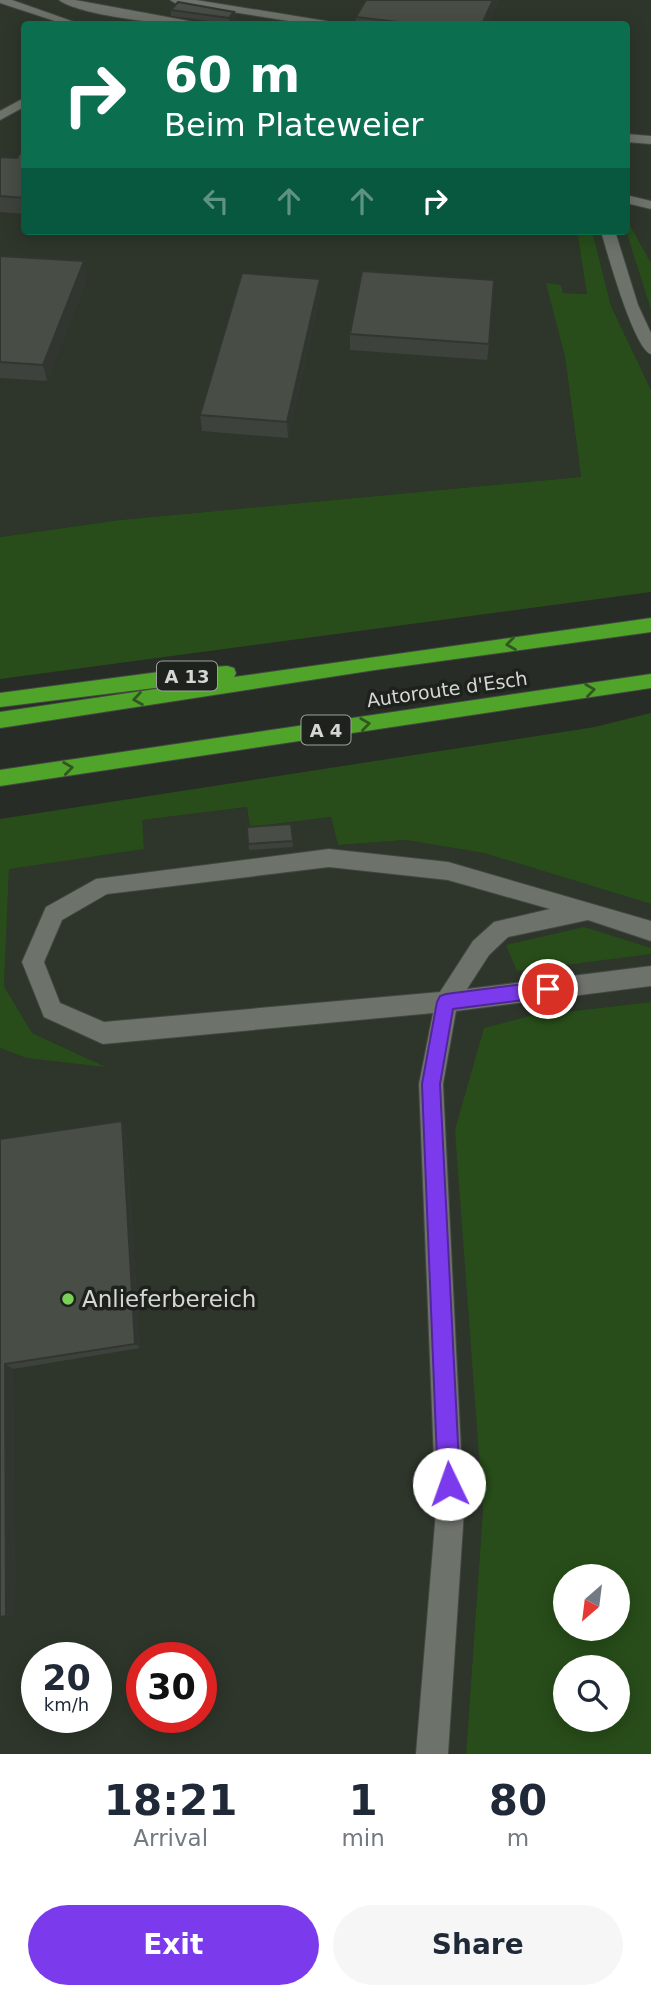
<!DOCTYPE html>
<html lang="en">
<head>
<meta charset="utf-8">
<style>
	:root { --surface:#fff; --page:#f6f6f7; --text:#1f2937; --muted:#747a83; --accent:#7c3aed }
	body { margin:0; font-family:"DejaVu Sans",sans-serif; background:var(--page); color:var(--text); height:100vh; display:flex; flex-direction:column; font-size:26px; white-space:nowrap }
	* { box-sizing:border-box; margin:0 }
	p { font-size:23px; color:var(--muted) }
	.icon { flex:none; width:38px; height:38px; fill:none; stroke:currentColor; stroke-width:2; stroke-linecap:round; stroke-linejoin:round }
	.map { position:relative; height:1754px; overflow:hidden }
	.panel { display:flex; flex-direction:column; background:var(--surface); flex:1 }
	.panel>* { flex:none }
	.guide { position:absolute; left:21px; top:21px; width:609px; height:214px; border-radius:7px; box-shadow:0 4px 18px #0003; background:#0b6e4f; color:#fff; overflow:hidden }
	.needle { width:46px; rotate:208deg }
	.controls { position:absolute; left:553px; top:1564px; display:grid; gap:14px }
	.controls a { display:grid; place-items:center; width:77px; height:77px; border-radius:50%; background:var(--surface); box-shadow:0 4px 18px #0003; font-size:35px }
	.speed { position:absolute; left:21px; top:1642px; display:flex; gap:14px; font-size:35px; font-weight:700; text-align:center }
	.speed>* { display:grid; place-content:center; width:91px; height:91px; border-radius:50%; background:var(--surface); box-shadow:0 4px 18px #0003; line-height:1 }
	.speed small { font-size:18px; font-weight:400 }
	.speed .limit { border:10px solid #d22; background:#fff; color:#111 }
	.pin { position:absolute; display:grid; place-items:center; width:60px; height:60px; color:#fff; margin:-30px; border:4px solid #fff; border-radius:50%; box-shadow:0 2px 7px #0007 }
	.me { position:absolute; width:77px; margin:-38px; rotate:357deg; stroke-linejoin:round; filter:drop-shadow(0 0 5px #0008) }
	.turn { display:flex; align-items:center; gap:24px; height:147px; padding:0 28px; font-size:32px }
	.turn .icon { width:91px; height:91px; stroke-width:2.5 }
	.turn b { display:block; font-size:49px; line-height:60px }
	.lanes { display:flex; align-items:center; height:66px; padding:0 28px; background:#0003; justify-content:center; gap:35px; direction:ltr }
	.lanes .off { opacity:.35 }
	.eta { display:flex; justify-content:space-evenly; align-items:center; height:119px; text-align:center }
	.eta b { font-size:42px; font-weight:700; line-height:49px }
	.button { display:flex; gap:14px; margin-top:auto; padding:14px 28px }
	.button a { flex:1; height:80px; border-radius:42px; background:var(--accent); color:#fff; font-size:28px; font-weight:700; line-height:80px; text-align:center }
	.button a+a { background:var(--page); color:var(--text) }
	.map>svg:first-child { display:block }
	.built { fill:#2e362b; fill-rule:evenodd }
	.green { fill:#284d1a; fill-rule:evenodd }
	.lines { fill:none; stroke-linecap:round; stroke-linejoin:round }
	.minor-casing { stroke:#434742; stroke-width:2 }
	.highway-casing { stroke:#434742; stroke-width:2 }
	.minor { fill:#6d726b; fill-rule:evenodd }
	.highway { fill:#50a429; fill-rule:evenodd }
	.wall { fill:#3e423c }
	.shaded-wall { fill:#323631 }
	.building { fill:#484d46; stroke:#323631; stroke-width:2 }
	.oneway { stroke:#325621 }
	.route { fill:#7c3aed; stroke:#51269a; stroke-width:2 }
	.poi-dot { fill:#79d157; stroke:#1e221c; stroke-width:2.5 }
	.labels { text-anchor:middle; dominant-baseline:central; stroke-width:7; stroke-linejoin:round; paint-order:stroke }
	.shield { fill:#1e221c; stroke:#9da19c; stroke-width:2 }
	.shield-label { font-size:18px; font-weight:bold; fill:#d4d7d3 }
	.street-label { font-size:19px; fill:#d4d7d3; stroke:#1e221c }
	.near-poi-label { font-size:23px; fill:#d4d7d3; stroke:#1e221c; text-anchor:start }
</style>
</head>
<body>
<div class="map">
<svg width="651" height="1754" viewBox="0 0 651 1754">
	<rect width="100%" height="100%" fill="#272c26"/>
	<!-- built -->
	<g class="built">
		<path d="M0 0H651V263L627 220 626 24H24V231H577L587 294 563 293 561 285 547 284 565 357 581 477 120 520 0 537Z"/>
		<path d="M592 231H626L651 310V390L611 306Z"/>
		<path d="M247 807 250 827 331 817 338 845 406 840 484 853 651 904V1002L530 1016 483 1509 466 1754H0V1048L26 1058 104 1066 32 1033 4 986 9 868 144 849 141 820ZM37 1657H96V1717H37ZM142 1657H201V1717H142Z"/>
	</g>
	<!-- green -->
	<g class="green">
		<path d="M627 220 651 263V310L626 231Z"/>
		<path d="M577 231H592L611 306 651 390V592L0 679V537L120 520 581 477 565 357 546 283 561 285 563 293 587 294Z"/>
		<path d="M651 713V904L484 853 406 840 338 845 331 817 250 827 247 807 142 820 144 849 9 869 4 986 32 1033 106 1067 26 1058 0 1048V819L595 727Z"/>
		<path d="M584 927 651 948V954L517 971 506 945Z"/>
		<path d="M651 1002V1754H466L483 1509 455 1130 484 1028 530 1016ZM565 1577H618V1629H565ZM565 1668H618V1720H565Z"/>
	</g>
	<g class="lines">
		<defs>
			<g id="minor">
				<path d="M0 0H12L80 24H64L0 3Z"/>
				<path d="M59 0H75L189 21 195 24C169 26 78 15 59 0Z"/>
				<path d="M170 0H196L326 21 332 24H308L175 3Z"/>
				<path d="M24 98V107L0 120V111Z"/>
				<path d="M626 134 651 136V144L626 142Z"/>
				<path d="M626 195 651 201V209L626 203Z"/>
				<path d="M601 231H615L638 305 651 333V354C634 349 607 252 601 231Z"/>
				<path d="M329 849 448 862 651 921V941L588 920 508 937 489 955 467 989 651 966V986L456 1011 443 1084 464 1511 448 1754H416L436 1511 419 1084 433 1013 103 1044 44 1017 22 962 46 907 96 879ZM329 867 448 880 550 909 494 922 473 941 440 992 104 1022 60 1003 44 962 62 920 107 894Z"/>
			</g>
			<g id="highway">
				<path d="M651 618V632L375 670 0 728V712L203 682 0 707V693L174 670 227 666 234 668 236 673 234 677Z"/>
				<path d="M651 674V688L0 786V770Z"/>
			</g>
		</defs>
		<!-- minor casing -->
		<use href="#minor" class="minor-casing"/>
		<!-- highway casing -->
		<use href="#highway" class="highway-casing"/>
		<!-- minor -->
		<use href="#minor" class="minor"/>
		<!-- highway -->
		<use href="#highway" class="highway"/>
	</g>
	<!-- wall -->
	<g class="wall">
		<path d="M366 0H499L488 24H355L356 17Z"/>
		<path d="M171 10 234 12 235 18 230 24 171 16Z"/>
		<path d="M24 146V214L0 212V157L17 158Z"/>
		<path d="M0 256 87 278 47 381 0 378Z"/>
		<path d="M320 295 288 438 202 431 200 415Z"/>
		<path d="M350 334 489 344 487 360 350 350Z"/>
		<path d="M291 824 293 847 249 850 247 827Z"/>
		<path d="M122 1121 126 1130 140 1348 13 1369 15 1614 0 1617V1139Z"/>
	</g>
	<!-- shaded-wall -->
	<g class="shaded-wall">
		<path d="M493 0H499L488 24H482Z"/>
		<path d="M234 12 235 18 230 24 229 18Z"/>
		<path d="M84 261 87 278 47 381 43 365Z"/>
		<path d="M320 279V295L288 438 287 422Z"/>
		<path d="M122 1121 126 1130 140 1348 135 1344Z"/>
		<path d="M5 1364 13 1369 15 1614 6 1616Z"/>
	</g>
	<!-- building -->
	<g class="building">
		<path d="M366 0H493L482 24H414L356 17Z"/>
		<path d="M178 2 234 12 229 18 171 10Z"/>
		<path d="M24 146V198L0 196V157L17 158Z"/>
		<path d="M0 256 84 261 43 365 0 362Z"/>
		<path d="M362 271 494 280 489 344 350 334Z"/>
		<path d="M242 273 320 279 287 422 200 415Z"/>
		<path d="M291 824 293 841 248 844 247 827Z"/>
		<path d="M122 1121 135 1344 5 1364 6 1616 0 1617V1139Z"/>
	</g>
	<!-- one-way arrows -->
	<defs><path id="oneway-chevron" d="M-2-3.5L2.5 0L-2 3.5" fill="none" stroke-width="1.6" stroke-linecap="round" stroke-linejoin="round" transform="scale(1.75)"/></defs>
	<g class="oneway">
		<use href="#oneway-chevron" transform="translate(511 644) rotate(172)"/>
		<use href="#oneway-chevron" transform="translate(590 690) rotate(-8)"/>
		<use href="#oneway-chevron" transform="translate(138 699) rotate(171)"/>
		<use href="#oneway-chevron" transform="translate(365 724) rotate(-8)"/>
		<use href="#oneway-chevron" transform="translate(68 768) rotate(-8)"/>
	</g>
	<!-- route -->
	<path class="route" d="M548 981 554 984 557 989 554 995 548 997 453 1009 440 1084 460 1484 457 1492 449 1495 442 1492 438 1484 422 1084 437 1002 440 996 446 994Z"/>
	<!-- markers -->
	<circle class="poi-dot" cx="68" cy="1299" r="7"/>
	<g class="labels">
		<!-- shield labels -->
		<g class="shield">
			<rect x="157" y="661.5" width="60" height="29" rx="5"/>
			<rect x="301.5" y="715.5" width="49" height="29" rx="5"/>
		</g>
		<g class="shield-label">
			<text x="187" y="676">A 13</text>
			<text x="326" y="730">A 4</text>
		</g>
		<!-- street labels -->
		<g class="street-label">
			<text transform="translate(447 689) rotate(-8)">Autoroute d'Esch</text>
		</g>
		<!-- near-poi labels -->
		<g class="near-poi-label">
			<text x="82" y="1299">Anlieferbereich</text>
		</g>
	</g>
</svg>
<div class="controls">
<a><svg class="needle" viewBox="-14 -14 28 28"><path d="M0-13l5 13h-10z" fill="#e53935"/><path d="M0 13l5-13h-10z" fill="#747a83"/></svg></a>
<a><svg class="icon" aria-label="search" viewBox="0 0 24 24"><circle cx="10" cy="10" r="6"/><path d="M15 15l6 6"/></svg></a>
</div>
<div class="speed"><div>20<small>km/h</small></div><div class="limit">30</div></div>
<div class="pin" style="left:548px;top:989px;background:#d93025"><svg class="icon" aria-label="arrive" viewBox="0 0 24 24"><path d="M6 21V4h12l-3 4 3 4H6"/></svg></div>
<svg class="me" style="left:449px;top:1484px" viewBox="-20 -20 40 40"><circle r="19" fill="#fff"/><path d="M0-13L10 11 0 6-10 11z" fill="#7c3aed"/></svg>
<div class="guide">
<div class="turn"><svg class="icon" aria-label="right" viewBox="0 0 24 24"><path d="M7 20v-9h11M14 6l5 5-5 5"/></svg><div><b>60 m</b>Beim Plateweier</div></div>
<div class="lanes"><svg class="icon off" aria-label="left" viewBox="0 0 24 24"><path d="M17 20v-9H6M10 6l-5 5 5 5"/></svg><svg class="icon off" aria-label="ahead" viewBox="0 0 24 24"><path d="M12 20V5M6 11l6-6 6 6"/></svg><svg class="icon off" aria-label="ahead" viewBox="0 0 24 24"><path d="M12 20V5M6 11l6-6 6 6"/></svg><svg class="icon" aria-label="right" viewBox="0 0 24 24"><path d="M7 20v-9h11M14 6l5 5-5 5"/></svg></div>
</div>
</div>
<section class="panel">
<div class="eta">
<div><b>18:21</b><p>Arrival</p></div>
<div><b>1</b><p>min</p></div>
<div><b>80</b><p>m</p></div>
</div>
<div class="button"><a>Exit</a><a>Share</a></div>
</section>
</body>
</html>
